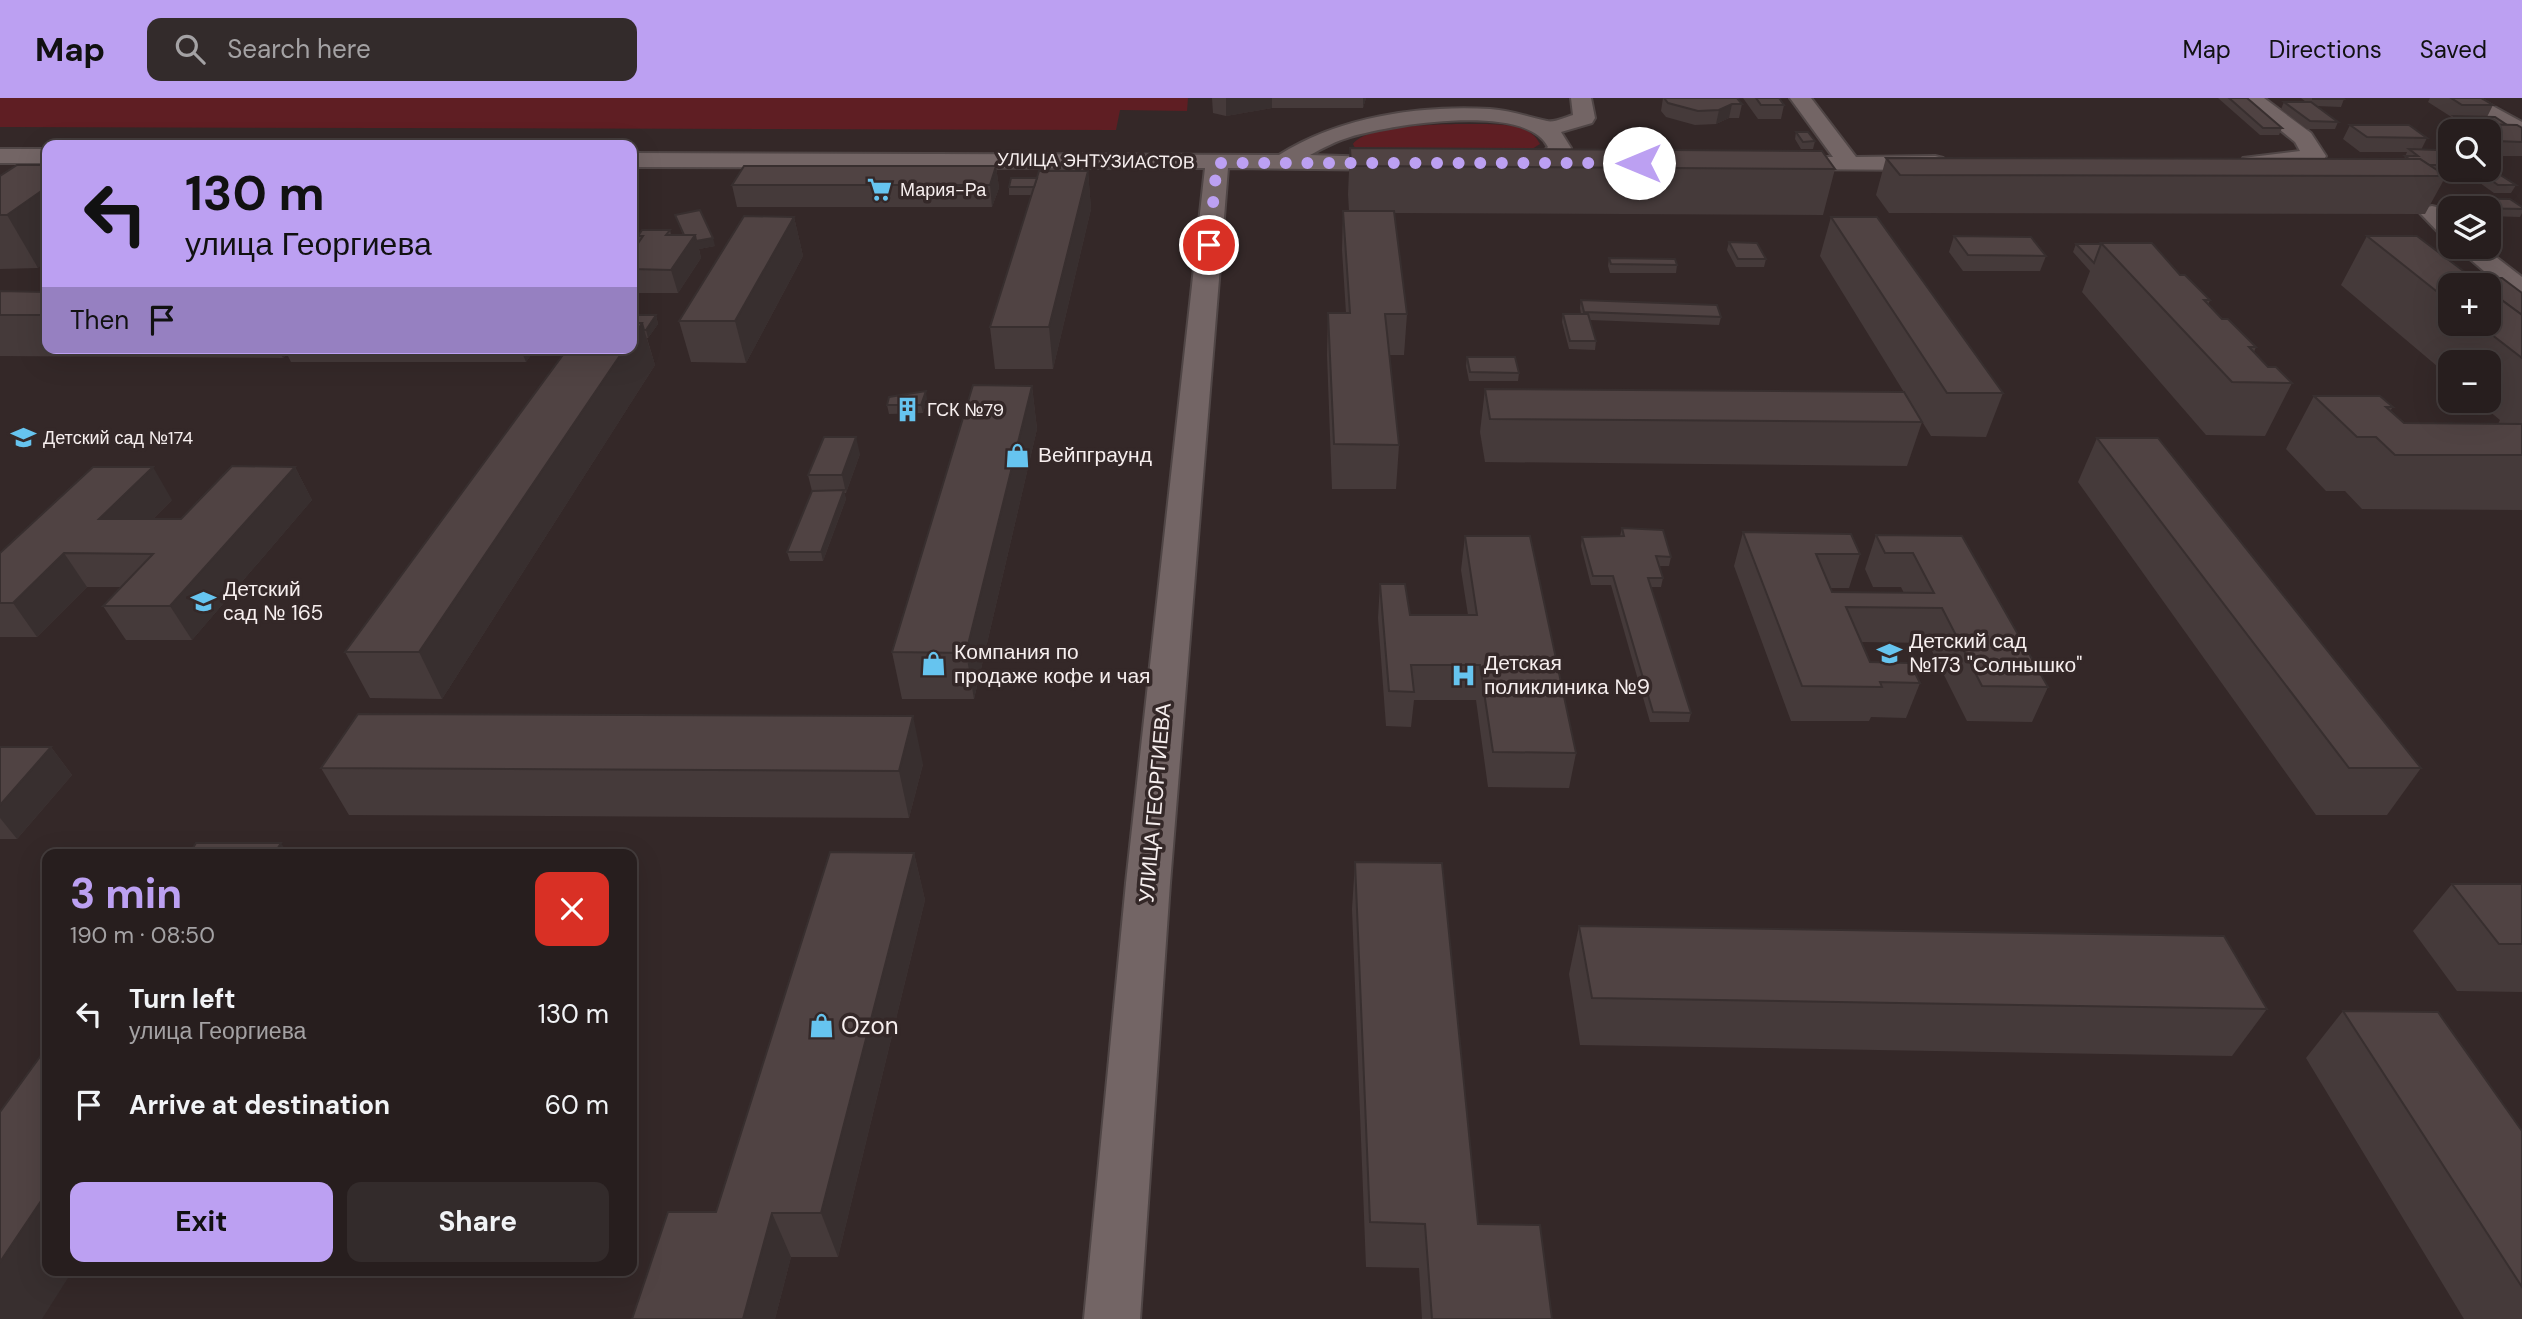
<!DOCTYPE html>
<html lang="en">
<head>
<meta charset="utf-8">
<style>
	:root { --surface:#271e1e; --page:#332b2b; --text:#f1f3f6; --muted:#a4a2a4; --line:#433c3c; --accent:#bca0f2 }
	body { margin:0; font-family:"DM Sans",sans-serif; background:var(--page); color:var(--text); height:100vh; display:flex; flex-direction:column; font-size:26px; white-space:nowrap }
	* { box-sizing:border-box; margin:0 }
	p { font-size:23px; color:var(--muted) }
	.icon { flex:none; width:38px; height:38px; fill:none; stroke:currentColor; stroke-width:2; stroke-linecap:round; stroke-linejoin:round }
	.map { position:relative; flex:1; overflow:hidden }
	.sheet { position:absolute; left:42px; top:751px; width:595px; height:427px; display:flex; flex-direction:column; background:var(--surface); border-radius:14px; box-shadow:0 7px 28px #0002,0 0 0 2px var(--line) }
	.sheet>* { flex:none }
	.top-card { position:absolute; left:42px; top:42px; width:595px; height:214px; border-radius:14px; box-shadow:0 7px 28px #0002,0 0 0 2px var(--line); background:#bca0f2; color:#111; overflow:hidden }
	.buttons { position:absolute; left:2438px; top:21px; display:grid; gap:14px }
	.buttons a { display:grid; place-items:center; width:63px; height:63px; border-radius:14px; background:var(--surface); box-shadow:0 7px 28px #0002,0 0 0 2px var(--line); font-size:35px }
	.pin { position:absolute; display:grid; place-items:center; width:60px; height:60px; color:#fff; margin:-30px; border:4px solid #fff; border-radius:50%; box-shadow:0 2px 7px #0007 }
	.me { position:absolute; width:77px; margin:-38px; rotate:270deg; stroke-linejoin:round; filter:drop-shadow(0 0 5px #0008) }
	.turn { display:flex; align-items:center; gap:24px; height:147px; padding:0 28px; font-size:32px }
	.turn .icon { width:91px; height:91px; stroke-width:2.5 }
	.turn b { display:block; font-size:49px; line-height:60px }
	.then { display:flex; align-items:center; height:66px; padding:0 28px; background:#0003; gap:14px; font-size:26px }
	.round { display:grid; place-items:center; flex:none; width:74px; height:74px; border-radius:14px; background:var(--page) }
	.overview { display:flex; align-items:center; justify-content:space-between; height:119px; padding:0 28px }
	h1 { font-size:42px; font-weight:700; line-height:52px; color:var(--accent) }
	.cta { display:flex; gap:14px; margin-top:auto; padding:14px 28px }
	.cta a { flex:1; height:80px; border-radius:14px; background:var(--accent); color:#111; font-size:28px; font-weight:700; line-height:80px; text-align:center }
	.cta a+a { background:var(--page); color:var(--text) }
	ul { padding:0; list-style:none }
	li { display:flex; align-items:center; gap:21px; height:91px; padding:0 28px }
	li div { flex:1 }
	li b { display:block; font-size:26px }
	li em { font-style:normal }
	header { display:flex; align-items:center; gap:42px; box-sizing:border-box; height:98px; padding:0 35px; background:var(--accent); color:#111 }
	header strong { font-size:33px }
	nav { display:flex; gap:38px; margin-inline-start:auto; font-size:24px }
	.search { width:490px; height:63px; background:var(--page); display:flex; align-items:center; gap:18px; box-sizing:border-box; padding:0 24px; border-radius:14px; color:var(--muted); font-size:26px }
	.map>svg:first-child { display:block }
	.green { fill:#5f1e23 }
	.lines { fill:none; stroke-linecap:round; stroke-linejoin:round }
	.minor-casing { stroke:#504646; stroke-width:4 }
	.minor { fill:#736565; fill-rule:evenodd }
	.wall { fill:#453a3a; fill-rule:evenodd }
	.shaded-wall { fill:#382f2f }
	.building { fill:#504343; stroke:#382f2f; stroke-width:2 }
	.route { stroke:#bca0f2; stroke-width:12; stroke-dasharray:0 21.6 }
	.labels { text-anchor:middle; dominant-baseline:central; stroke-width:7; stroke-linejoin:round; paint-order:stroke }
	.far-street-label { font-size:18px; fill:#f6eeee; stroke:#342828 }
	.far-poi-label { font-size:18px; fill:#f6eeee; stroke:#342828; text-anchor:start }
	.poi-label { font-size:21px; fill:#f6eeee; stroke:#342828; text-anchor:start }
	.street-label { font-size:21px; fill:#f6eeee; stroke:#342828 }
	.near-poi-label { font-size:24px; fill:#f6eeee; stroke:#342828; text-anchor:start }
</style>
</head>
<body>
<header>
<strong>Map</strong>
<div class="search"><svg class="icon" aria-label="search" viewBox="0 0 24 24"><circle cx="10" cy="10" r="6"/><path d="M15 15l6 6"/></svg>Search here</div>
<nav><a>Map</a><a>Directions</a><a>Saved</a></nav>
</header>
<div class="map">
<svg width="2522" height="1221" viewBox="0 0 2522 1221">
	<rect width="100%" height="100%" fill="#342828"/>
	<!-- green -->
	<g class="green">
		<path d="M0 0H1188L1187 13 1120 12 1116 32 0 29Z"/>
		<path d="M1487 26C1506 27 1530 26 1540 46L1532 51 1356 52 1353 46C1369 24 1460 26 1487 26Z"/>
	</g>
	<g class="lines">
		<defs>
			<g id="minor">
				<path d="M1571 0H1591L1595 20 1592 25 1561 34 1571 50C1562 62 1551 74 1535 70L1532 65 1548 49C1526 4 1390 27 1350 39 1336 43 1323 50 1310 57L1408 60 1411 65 1408 70 1400 72 1228 70 1170 785 1140 1221H1084L1126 785 1205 70 632 69V55L1279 57C1339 19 1419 7 1490 11 1510 12 1528 19 1547 23 1554 25 1566 19 1573 17Z"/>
				<path d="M1790 0H1811L1856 59 1935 58 1943 60 1946 65 1943 70 1935 72 1770 71 1767 66 1770 61 1778 59H1833Z"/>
				<path d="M2241 0H2264L2311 35 2326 58 2323 63 2251 72 2243 70 2240 65 2243 60 2300 53 2295 44Z"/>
				<path d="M2453 0H2478L2522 24V40L2456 4Z"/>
				<rect x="0" y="51" width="47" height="14"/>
				<path d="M2432 108 2441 110 2450 119V139L2441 137 2420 115 2423 110Z"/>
				<path d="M2456 149H2483L2522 179V200L2513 198Z"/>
			</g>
		</defs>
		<!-- minor casing -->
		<use href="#minor" class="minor-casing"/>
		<!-- minor -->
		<use href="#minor" class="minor"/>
	</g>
	<!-- wall -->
	<g class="wall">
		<path d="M1212 0H1366L1363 10H1272L1226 18 1213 15Z"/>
		<path d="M1663 0H1737L1742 6 1739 20H1729L1716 26 1695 27 1666 19 1661 13Z"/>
		<path d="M1743 0H1779L1784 7 1781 21H1758Z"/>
		<path d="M2218 0H2247L2282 30 2279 37H2260Z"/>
		<path d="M2301 0H2343L2344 1 2341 9 2316 8 2338 24 2335 31H2307L2281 11 2284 4H2306Z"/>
		<path d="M2430 0H2481L2493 7 2487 19 2507 27 2522 30V58H2488V33H2462L2450 26 2453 20 2428 4Z"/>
		<path d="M2350 27 2427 40 2421 52 2450 60V71L2448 75 2440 74 2446 78 2425 116 1889 115 1876 97 1886 60 2404 61 2407 54H2360L2343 41Z"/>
		<path d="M1796 34 1815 43 1813 51H1801L1795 41Z"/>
		<path d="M1350 50 1835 71 1823 117 1394 115 1407 216 1404 257H1389L1399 347 1396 391H1332L1327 257 1328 215H1346L1342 152 1343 113H1349L1348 96Z"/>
		<path d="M996 68 999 90 992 109H737L732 87Z"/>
		<path d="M1088 73 1091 111 1053 271H995L990 229 1031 97H1009V89L1037 80Z"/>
		<path d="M2478 73 2516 87 2511 95H2494L2473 80Z"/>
		<path d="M0 78 38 170 0 171Z"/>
		<path d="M2456 100 2522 109V115L2520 119 2488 118V110H2455L2452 108Z"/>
		<path d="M675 117 715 148 699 151 701 160 678 195H632V154L639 143 638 138 670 132 671 137H683Z"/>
		<path d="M794 119 803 158 746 265 691 264 679 223Z"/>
		<path d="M1831 119 2003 295 1986 339 1931 338 1820 158Z"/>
		<path d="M1954 138 2046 158 2040 173H1963L1949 154Z"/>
		<path d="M2367 138 2473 180 2522 195V412L2362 411 2345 393H2326L2286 351 2314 298 2393 309 2390 313 2404 325 2498 326 2500 322 2477 303H2488V264H2450V279L2341 187ZM2450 187 2488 226H2450Z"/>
		<path d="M1729 144 1766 161 1764 169H1736L1727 152Z"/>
		<path d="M2101 145 2180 177 2210 202 2208 207 2222 221 2256 249 2254 254 2268 269 2292 285 2265 338 2206 337 2082 194 2090 173 2073 154 2076 146H2101Z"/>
		<path d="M1609 160 1677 167 1676 175H1610L1608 168Z"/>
		<path d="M0 193 47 194V250H536L526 264H291L287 256 283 260 0 258Z"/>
		<path d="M1581 202 1721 219 1719 227 1590 222 1596 243 1595 252 1569 251 1562 224 1563 216H1581L1580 210Z"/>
		<path d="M632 217H656L658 226 648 240H647L655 267 442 601 370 600 345 554Z"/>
		<path d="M1467 259 1519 275 1518 283H1469L1466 268Z"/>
		<path d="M1032 288 1037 331 974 601H902L892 554Z"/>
		<path d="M1485 291 1922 324 1907 368 1485 364 1480 334Z"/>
		<path d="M927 301 923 315 889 316 887 307Z"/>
		<path d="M2097 340 2421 670 2387 717H2316L2078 384Z"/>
		<path d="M860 356 846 395H844L846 401 823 463H790L787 454 812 393 808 377Z"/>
		<path d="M295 369 312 402 192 542H126L103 508 121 489H87L37 539H0V455L172 402 153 421H181Z"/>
		<path d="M1622 430 1671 459 1669 468H1659L1663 480 1661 489H1651L1691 615 1689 624H1650L1611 487H1591L1581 448 1582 439 1620 438Z"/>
		<path d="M1743 434 1860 456 1849 490H1830L1832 494 1904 495 1901 489H1873L1865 471 1876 437 1962 438 2048 589 2032 624 1967 623 1928 545 1861 544 1870 564 1920 585 1906 620 1871 619 1869 623H1791L1734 468Z"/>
		<path d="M1465 438 1576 655 1569 690 1488 689 1476 602H1414L1411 629 1386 628 1378 520 1380 486 1410 517H1468L1461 472Z"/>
		<path d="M0 649H51L72 677 17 741H0Z"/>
		<path d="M923 666 909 720 349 717 321 670Z"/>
		<path d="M914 755 925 802 838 1159H791L775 1221H632L716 1114Z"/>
		<path d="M1355 764 1478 1126 1552 1221H1422L1419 1170 1366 1169 1352 811Z"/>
		<path d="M2452 786H2522V894L2457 893 2413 833Z"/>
		<path d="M1579 828 2267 911 2232 958 1580 947 1569 876Z"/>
		<path d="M2343 913 2522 1033V1221H2464L2306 960Z"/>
	</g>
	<!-- shaded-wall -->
	<g class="shaded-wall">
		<path d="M1226 0H1272V10L1226 18Z"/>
		<path d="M1363 0H1366L1363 10Z"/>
		<path d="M1732 6 1729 20 1716 26 1719 12Z"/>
		<path d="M996 68 999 90 992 109 990 87Z"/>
		<path d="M1088 73 1091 111 1053 271 1049 229Z"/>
		<path d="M47 89V163L38 170 7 117Z"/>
		<path d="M794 119 803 158 746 265 735 223Z"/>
		<path d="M695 137 713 140 715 148 699 151 701 160 678 195 671 172Z"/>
		<path d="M656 217 658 226 648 240 646 232Z"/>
		<path d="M642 225 655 267 442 601 419 554 625 250H632V241Z"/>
		<path d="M278 250H284L287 256 283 260Z"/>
		<path d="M520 250H536L526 264Z"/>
		<path d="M1032 288 1037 331 974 601 966 555Z"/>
		<path d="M926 293 927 301 923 315 921 307Z"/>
		<path d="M856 339 860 356 846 395 842 377Z"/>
		<path d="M153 369 172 402 120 454 99 421Z"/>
		<path d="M295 369 312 402 192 542 170 508Z"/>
		<path d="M844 392 846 401 823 463 821 454Z"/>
		<path d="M64 455 87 489 37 539 13 505Z"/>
		<path d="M913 618 923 666 909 720 899 673Z"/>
		<path d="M51 649 72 677 17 741 0 720V707Z"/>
		<path d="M281 745 288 756H274Z"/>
		<path d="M914 755 925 802 838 1159 821 1115Z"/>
		<path d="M47 1094V1172H73L42 1221H0V1164Z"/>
		<path d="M772 1115 791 1159 775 1221H743Z"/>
	</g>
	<!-- building -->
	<g class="building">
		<path d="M1664 0H1737L1742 6H1732L1719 12 1698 13 1668 5Z"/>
		<path d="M1756 0H1779L1784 7H1761Z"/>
		<path d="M2229 0H2247L2282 30H2263Z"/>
		<path d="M2313 0H2343L2344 1H2313Z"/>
		<path d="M2451 0H2481L2493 7H2462Z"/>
		<path d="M2284 4H2311L2338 24 2310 23Z"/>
		<path d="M2454 18 2495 19 2507 27 2468 26V27Z"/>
		<path d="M2468 26 2517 27 2522 30V44L2495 43 2488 39V33H2479Z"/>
		<path d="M2350 27H2409L2427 40 2367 39Z"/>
		<path d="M1796 34H1808L1815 43 1803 44Z"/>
		<path d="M1350 50 1822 53 1835 71 1351 68Z"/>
		<path d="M2409 51 2438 52 2450 60V63H2447L2450 67H2429L2420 61H2409L2405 58H2418Z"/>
		<path d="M1886 60 2420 61 2446 78 1900 77Z"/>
		<path d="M17 67H47V89L7 117H0V78Z"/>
		<path d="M744 68H996L990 87H732Z"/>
		<path d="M1039 73H1088L1049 229H990Z"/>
		<path d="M2478 73H2494L2516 87H2498Z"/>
		<path d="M1011 80H1037L1034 89H1009Z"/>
		<path d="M2456 100 2510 101 2522 109V111L2470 110Z"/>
		<path d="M700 112 713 140 696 143 695 137H684L675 117Z"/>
		<path d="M1343 113H1394L1407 216H1385L1399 347 1334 346 1328 215H1350Z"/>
		<path d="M744 118 794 119 735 223H679Z"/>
		<path d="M1831 119H1877L2003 295H1947Z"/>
		<path d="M642 132H670L666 137H695L671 172 632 171V154L643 138H638Z"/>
		<path d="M1954 138 2031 139 2046 158 1968 157Z"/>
		<path d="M2367 138H2417L2482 187H2450V204Z"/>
		<path d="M1729 144 1757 145 1766 161H1738Z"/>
		<path d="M2101 145H2152L2180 177H2185L2210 202H2204L2222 221H2228L2256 249H2249L2268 269H2276L2292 285 2232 284Z"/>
		<path d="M2076 146H2101L2094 165Z"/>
		<path d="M1609 160 1675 161 1677 167 1611 166Z"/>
		<path d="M2473 180H2502L2522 195V217L2488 192V187H2482Z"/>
		<path d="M2488 192 2522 217V260L2478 226H2488Z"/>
		<path d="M0 193 47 194V217H0Z"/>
		<path d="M1581 202 1717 207 1721 219 1584 214Z"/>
		<path d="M1563 216H1588L1596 243H1570Z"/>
		<path d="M632 217H656L646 232H644L642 225H632Z"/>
		<path d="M632 225H642L632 241Z"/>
		<path d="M568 250H625L419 554H345Z"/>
		<path d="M1467 259H1515L1519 275 1470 274Z"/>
		<path d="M973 287 1032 288 966 555 892 554Z"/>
		<path d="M1485 291 1904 294 1922 324 1490 321Z"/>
		<path d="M926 293 921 307H887L889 299Z"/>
		<path d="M2314 298H2380L2393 309H2386L2404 325 2522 326V357H2395L2376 339H2357Z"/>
		<path d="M824 339H856L842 377H808Z"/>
		<path d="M2097 340H2158L2421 670H2349Z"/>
		<path d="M232 368 295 369 170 508H103L153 456 64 455 13 505H0V455L93 369H153L99 421H181Z"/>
		<path d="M844 392 821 454H787L812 393Z"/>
		<path d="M1622 430 1663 432 1671 459 1656 458 1663 480H1648L1691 615 1653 614 1613 478H1593L1582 439 1624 438Z"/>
		<path d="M1743 434 1851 436 1860 456H1816L1832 494 1934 495 1913 455H1885L1876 437 1962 438 2048 589 1982 588 1942 510 1846 509 1870 564 1910 565 1920 585 1880 584 1882 589 1802 588Z"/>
		<path d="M1465 438H1530L1576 655 1493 654 1480 567H1411L1414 594 1389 593 1380 486H1405L1410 517H1477Z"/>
		<path d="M358 616 913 618 899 673 321 670Z"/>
		<path d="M0 649H51L0 707Z"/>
		<path d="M196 745H281L274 756H189Z"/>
		<path d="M830 754 914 755 821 1115H772L743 1221H632L668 1114H716Z"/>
		<path d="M1355 764 1442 765 1478 1126 1540 1127 1552 1221H1432L1425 1126 1370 1124Z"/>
		<path d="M2452 786H2522V846H2499Z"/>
		<path d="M1579 828 2224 838 2267 911 1592 900Z"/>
		<path d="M2343 913 2438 914 2522 1033V1189Z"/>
		<path d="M47 949V1094L0 1164V1014Z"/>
	</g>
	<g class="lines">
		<!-- route -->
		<path class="route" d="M1209 147 1217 65H1639"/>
	</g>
	<!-- icons -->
	<defs>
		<symbol id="supermarket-bare" viewBox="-9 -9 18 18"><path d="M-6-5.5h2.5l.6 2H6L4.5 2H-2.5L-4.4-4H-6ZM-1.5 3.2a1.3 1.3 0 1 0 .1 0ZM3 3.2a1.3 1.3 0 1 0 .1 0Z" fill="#66c4ef" stroke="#342828" stroke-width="2.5" paint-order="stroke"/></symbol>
		<symbol id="building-bare" viewBox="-9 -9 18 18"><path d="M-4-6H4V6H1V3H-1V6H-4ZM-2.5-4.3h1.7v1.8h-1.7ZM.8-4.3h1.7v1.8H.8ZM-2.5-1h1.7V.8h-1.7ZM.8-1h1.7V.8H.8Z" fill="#66c4ef" stroke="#342828" stroke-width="2.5" paint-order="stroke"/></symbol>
		<symbol id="school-bare" viewBox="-9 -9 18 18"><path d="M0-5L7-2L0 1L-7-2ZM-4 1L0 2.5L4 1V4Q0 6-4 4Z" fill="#66c4ef" stroke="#342828" stroke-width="2.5" paint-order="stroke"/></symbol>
		<symbol id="shop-bare" viewBox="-9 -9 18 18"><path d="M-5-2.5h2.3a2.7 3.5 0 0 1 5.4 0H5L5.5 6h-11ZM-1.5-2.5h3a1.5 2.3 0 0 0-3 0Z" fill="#66c4ef" stroke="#342828" stroke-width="2.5" paint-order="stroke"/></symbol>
		<symbol id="hospital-bare" viewBox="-9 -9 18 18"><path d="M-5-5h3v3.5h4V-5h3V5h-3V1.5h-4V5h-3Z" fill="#66c4ef" stroke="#342828" stroke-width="2.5" paint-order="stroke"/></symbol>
	</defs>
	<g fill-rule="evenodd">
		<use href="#supermarket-bare" x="862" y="74" width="35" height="35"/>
		<use href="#building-bare" x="890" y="294" width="35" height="35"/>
		<use href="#school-bare" x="6" y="322" width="35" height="35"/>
		<use href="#shop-bare" x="1000" y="340" width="35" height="35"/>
		<use href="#school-bare" x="186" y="486" width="35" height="35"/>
		<use href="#school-bare" x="1872" y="538" width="35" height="35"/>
		<use href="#shop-bare" x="916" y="548" width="35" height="35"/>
		<use href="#hospital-bare" x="1446" y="560" width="35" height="35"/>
		<use href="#shop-bare" x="804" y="910" width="35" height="35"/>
	</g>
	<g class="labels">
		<!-- far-street labels -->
		<g class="far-street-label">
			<text transform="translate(1096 63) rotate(1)">УЛИЦА ЭНТУЗИАСТОВ</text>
		</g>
		<!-- far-poi labels -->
		<g class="far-poi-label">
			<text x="900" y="92">Мария-Ра</text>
			<text x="927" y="312">ГСК №79</text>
			<text x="43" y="340">Детский сад №174</text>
		</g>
		<!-- poi labels -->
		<g class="poi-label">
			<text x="1038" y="357">Вейпграунд</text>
			<text x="223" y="491">Детский<tspan x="223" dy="24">сад № 165</tspan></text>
			<text x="1909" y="543">Детский сад<tspan x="1909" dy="24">№173 "Солнышко"</tspan></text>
			<text x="954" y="554">Компания по<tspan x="954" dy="24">продаже кофе и чая</tspan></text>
			<text x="1484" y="565">Детская<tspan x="1484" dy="24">поликлиника №9</tspan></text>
		</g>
		<!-- street labels -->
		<g class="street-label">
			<text transform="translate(1155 705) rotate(-85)">УЛИЦА ГЕОРГИЕВА</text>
		</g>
		<!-- near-poi labels -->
		<g class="near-poi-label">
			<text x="841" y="927">Ozon</text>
		</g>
	</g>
</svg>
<div class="buttons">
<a><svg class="icon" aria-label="search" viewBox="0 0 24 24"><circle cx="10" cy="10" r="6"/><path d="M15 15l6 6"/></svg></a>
<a><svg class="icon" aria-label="layers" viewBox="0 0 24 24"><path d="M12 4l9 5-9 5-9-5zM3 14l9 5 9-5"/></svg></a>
<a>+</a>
<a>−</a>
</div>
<div class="pin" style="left:1209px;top:147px;background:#d93025"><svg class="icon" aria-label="arrive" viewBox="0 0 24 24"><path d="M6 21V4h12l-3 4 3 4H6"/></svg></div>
<svg class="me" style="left:1639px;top:65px" viewBox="-20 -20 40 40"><circle r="19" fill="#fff"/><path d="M0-13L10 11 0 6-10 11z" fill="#bca0f2"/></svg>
<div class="top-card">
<div class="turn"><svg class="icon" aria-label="left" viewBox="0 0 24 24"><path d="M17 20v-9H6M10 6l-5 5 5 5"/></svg><div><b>130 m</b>улица Георгиева</div></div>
<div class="then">Then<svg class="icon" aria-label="arrive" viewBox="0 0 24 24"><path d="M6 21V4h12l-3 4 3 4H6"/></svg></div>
</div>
<section class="sheet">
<div class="overview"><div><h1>3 min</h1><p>190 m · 08:50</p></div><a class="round" style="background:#d93025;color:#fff"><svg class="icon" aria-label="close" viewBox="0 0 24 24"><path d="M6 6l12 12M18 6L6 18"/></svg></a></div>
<ul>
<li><svg class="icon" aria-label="left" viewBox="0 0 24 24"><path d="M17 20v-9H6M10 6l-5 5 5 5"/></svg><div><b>Turn left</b><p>улица Георгиева</p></div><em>130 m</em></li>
<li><svg class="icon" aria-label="arrive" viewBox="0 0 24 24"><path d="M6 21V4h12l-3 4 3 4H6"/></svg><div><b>Arrive at destination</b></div><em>60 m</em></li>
</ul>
<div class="cta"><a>Exit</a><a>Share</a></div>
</section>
</div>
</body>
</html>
